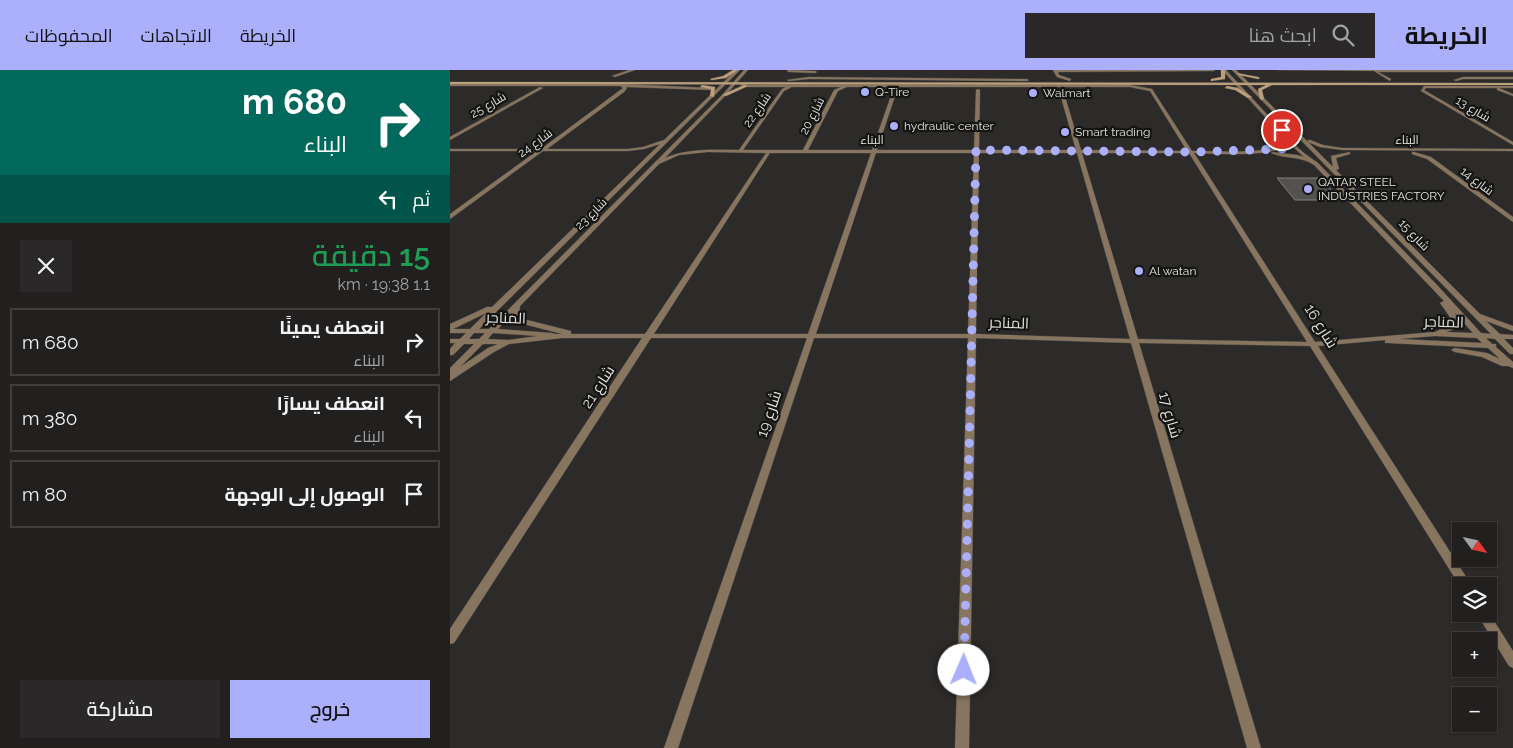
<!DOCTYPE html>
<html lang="ar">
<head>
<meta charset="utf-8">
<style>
	:root { --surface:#22201f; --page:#2a2828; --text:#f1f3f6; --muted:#a2a3a4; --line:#3f3e3d; --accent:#acaffb }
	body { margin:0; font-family:Raleway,Cairo,sans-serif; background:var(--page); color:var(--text); direction:rtl; height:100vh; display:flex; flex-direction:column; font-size:19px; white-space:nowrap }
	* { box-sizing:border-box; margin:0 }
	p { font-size:16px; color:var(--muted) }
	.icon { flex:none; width:28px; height:28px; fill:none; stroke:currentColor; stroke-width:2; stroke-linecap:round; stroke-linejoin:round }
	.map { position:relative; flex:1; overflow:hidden; direction:ltr }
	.panel { display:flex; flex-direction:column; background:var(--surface); width:450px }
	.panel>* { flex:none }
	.banner { background:#00695c; color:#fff; overflow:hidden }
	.needle { width:32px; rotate:123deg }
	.tools { position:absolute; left:1002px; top:452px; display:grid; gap:10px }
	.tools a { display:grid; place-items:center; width:45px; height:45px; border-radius:0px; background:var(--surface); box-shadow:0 1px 4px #0004,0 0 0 1px var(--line); font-size:25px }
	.pin { position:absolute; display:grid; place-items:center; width:42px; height:42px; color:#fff; margin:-21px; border:2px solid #fff; border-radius:50%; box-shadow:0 1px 5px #0007 }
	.me { position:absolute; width:55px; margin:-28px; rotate:1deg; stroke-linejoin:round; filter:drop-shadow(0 0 4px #0008) }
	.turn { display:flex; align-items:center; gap:18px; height:105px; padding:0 20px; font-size:22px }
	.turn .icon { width:65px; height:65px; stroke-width:2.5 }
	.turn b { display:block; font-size:35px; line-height:42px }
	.then { display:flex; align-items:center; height:48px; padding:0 20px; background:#0003; gap:10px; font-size:19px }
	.round { display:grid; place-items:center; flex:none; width:52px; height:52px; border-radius:0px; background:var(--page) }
	.summary { display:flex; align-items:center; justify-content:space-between; height:85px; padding:0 20px }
	h1 { font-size:30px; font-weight:600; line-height:38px; color:#1e9e55 }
	.action { display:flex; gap:10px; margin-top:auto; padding:10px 20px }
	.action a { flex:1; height:58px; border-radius:0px; background:var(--accent); color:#111; font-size:20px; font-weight:600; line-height:58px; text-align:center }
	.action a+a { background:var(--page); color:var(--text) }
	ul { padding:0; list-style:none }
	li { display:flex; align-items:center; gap:15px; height:68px; margin:0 10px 8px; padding:0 10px; border:2px solid var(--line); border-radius:0px }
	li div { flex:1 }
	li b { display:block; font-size:19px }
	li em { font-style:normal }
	header { display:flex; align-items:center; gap:30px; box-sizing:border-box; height:70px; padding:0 25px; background:var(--accent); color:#111 }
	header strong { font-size:24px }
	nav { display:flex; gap:28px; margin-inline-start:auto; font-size:18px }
	.search { width:350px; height:45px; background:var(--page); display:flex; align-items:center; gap:12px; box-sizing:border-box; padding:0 18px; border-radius:0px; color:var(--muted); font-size:19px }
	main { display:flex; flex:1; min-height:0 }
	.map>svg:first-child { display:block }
	.building { fill:#54524f; stroke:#83817e }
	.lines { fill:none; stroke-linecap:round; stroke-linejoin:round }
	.street-casing { stroke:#4a4846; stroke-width:1 }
	.secondary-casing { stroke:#4a4846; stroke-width:1 }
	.street { fill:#88755f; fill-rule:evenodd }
	.secondary { fill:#bd9f7b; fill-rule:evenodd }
	.route { stroke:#acaffb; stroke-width:9; stroke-dasharray:0 16.2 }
	.poi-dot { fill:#acaffb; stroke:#141413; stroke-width:2 }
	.labels { text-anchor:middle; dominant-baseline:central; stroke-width:4.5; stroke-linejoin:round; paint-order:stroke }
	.far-poi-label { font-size:12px; fill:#e2e1df; stroke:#141413; text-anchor:start }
	.far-street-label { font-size:12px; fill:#e2e1df; stroke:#141413 }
	.street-label { font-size:15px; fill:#e2e1df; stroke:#141413 }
</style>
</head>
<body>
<header>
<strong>الخريطة</strong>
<div class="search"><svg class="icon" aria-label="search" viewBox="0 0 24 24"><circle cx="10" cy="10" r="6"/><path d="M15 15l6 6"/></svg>ابحث هنا</div>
<nav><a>الخريطة</a><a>الاتجاهات</a><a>المحفوظات</a></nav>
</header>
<main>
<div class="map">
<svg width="1063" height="678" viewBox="0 0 1063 678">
	<rect width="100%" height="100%" fill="#2d2b29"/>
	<!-- building -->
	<path class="building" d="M827 108H870L891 130H845Z"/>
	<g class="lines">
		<defs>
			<g id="street">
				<path d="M179 0H185L165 7 162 6Z"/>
				<path d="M286 0H290L29 259H39L273 24 294 0H298L275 26 215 88C238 78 264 80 289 80L332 19 336 17H298L290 15 291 13 298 15H680L702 19 742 81C773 81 808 85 838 74L837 71 772 0H776L838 67H841C845 78 858 86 868 93L988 216 1031 263 1041 264 782 0H786L883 97 881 86 900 82V84L886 88 889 99 886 100 1030 244 1063 256V261L1036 251 1050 264 1063 265V269H1054L1063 278V284H1060L1045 269 1036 268 1042 274H1046V277L1063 292V298L1058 296H1052L1032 287 1005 282 1001 280 1005 278 1037 283 1050 289 1038 278 938 273H935V270L868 276 1022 516H1011V518L860 276 689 273 811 678H797L681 273 526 268 519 678H505L518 268H364L228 678H214L357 268H201L4 573 0 574V559L192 268H112L59 274 44 282 0 311V298L24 274H14L3 285H0V279L5 273H0V269H10L16 263H0V254L37 237H42L210 74 194 79 178 81H93L0 149V144L87 81H0V79H91L173 18 170 16H0V14H170L263 18 262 20 176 17 177 18 174 22 97 79H178L193 77 214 70ZM342 17H391L384 20 353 80H293L334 21ZM397 17H680L700 21 737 81 631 80 613 20 611 19 609 20 626 80H529L530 20 528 19 526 20 524 80H427L447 20 445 19 443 20 422 80H358L388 21ZM842 76 854 87 847 85 823 82 821 83C834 89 852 86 864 95L994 231 990 233C1004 252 1005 252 985 262L865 272 744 83C776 84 811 87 842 76ZM258 82 316 83 195 264H121V261L69 248 70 236 209 94 229 85ZM320 83H421L358 264H204ZM426 83H524L518 264H366ZM529 83H627L680 269 526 264ZM632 83H739L857 272 688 269ZM36 243 20 259H2H3ZM1005 243 1023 263 996 262 1005 259 1008 253ZM62 244V251L112 264H105L102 263 48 259ZM24 263H35L29 269H19ZM43 263 88 266 58 270 38 269ZM985 266 1027 268 1032 273 949 269ZM33 274H48L38 278 10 297Z"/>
				<path d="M338 0 365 1 367 2 365 3 339 2 337 1Z"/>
				<path d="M603 0H763L765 1 608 2 609 5 621 9 620 11 607 7Z"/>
				<path d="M829 0H1063V2H928L941 9 940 11 924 1Z"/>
				<path d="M359 7 577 9 579 10 577 11 359 9 339 11 337 10Z"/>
				<path d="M1013 7H1063V9H1013L1006 11 1004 10Z"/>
				<path d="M974 16H1063V18H1049L1063 24V26L1047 20V18H976L974 20 1063 72V75L971 21Z"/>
				<path d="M90 17 93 18 0 70V67Z"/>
				<path d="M860 70 873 75 892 78 1063 79V81L892 80 870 77 858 72V70Z"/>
				<path d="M964 82 981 87 1063 147V152L977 89 962 84V82Z"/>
				<path d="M1039 543 1063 581V598L1059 596 1027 544Z"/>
			</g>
			<g id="secondary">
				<path d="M283 0H288L276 8 262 10 260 9 273 6Z"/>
				<path d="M771 0H775V9L761 11V9L771 7Z"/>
				<path d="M787 3 808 7 810 8 808 9 789 5Z"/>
				<path d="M0 12 1063 13V15H822L812 20 814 29 812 30 810 29 808 19 816 15 0 14Z"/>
				<path d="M252 15 265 17 264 27 260 26 261 19 250 17Z"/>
				<path d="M294 15 298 16 276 26 272 25Z"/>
				<path d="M777 16 788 18 802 27 798 28 785 20 775 18Z"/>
			</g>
		</defs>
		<!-- street casing -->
		<use href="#street" class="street-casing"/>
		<!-- secondary casing -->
		<use href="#secondary" class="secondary-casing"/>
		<!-- street -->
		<use href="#street" class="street"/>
		<!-- secondary -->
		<use href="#secondary" class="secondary"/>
	</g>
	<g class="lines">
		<!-- route -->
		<path class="route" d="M514 600 526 80 742 82 832 79 840 75 839 68 832 60"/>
	</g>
	<!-- markers -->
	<g class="poi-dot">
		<circle cx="415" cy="22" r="5"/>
		<circle cx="583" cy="23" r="5"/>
		<circle cx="444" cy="56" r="5"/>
		<circle cx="615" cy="62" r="5"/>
		<circle cx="858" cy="119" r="5"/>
		<circle cx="689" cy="201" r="5"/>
	</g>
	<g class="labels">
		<!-- far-poi labels -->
		<g class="far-poi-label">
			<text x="425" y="22">Q-Tire</text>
			<text x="593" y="23">Walmart</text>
			<text x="454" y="56">hydraulic center</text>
			<text x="625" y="62">Smart trading</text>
			<text x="868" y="112">QATAR STEEL<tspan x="868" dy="14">INDUSTRIES FACTORY</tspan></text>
			<text x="699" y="201">Al watan</text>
		</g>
		<!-- far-street labels -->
		<g class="far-street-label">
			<text transform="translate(38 35) rotate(-30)">شارع 25</text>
			<text transform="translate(1023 39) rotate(31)">شارع 13</text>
			<text transform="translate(307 40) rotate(-55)">شارع 22</text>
			<text transform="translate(362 46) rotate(-63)">شارع 20</text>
			<text x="422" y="70">البناء</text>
			<text x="957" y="70">البناء</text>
			<text transform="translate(85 73) rotate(-36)">شارع 24</text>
			<text transform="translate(1027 111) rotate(37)">شارع 14</text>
			<text transform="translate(141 144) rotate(-45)">شارع 23</text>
			<text transform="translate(964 165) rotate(46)">شارع 15</text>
		</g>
		<!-- street labels -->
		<g class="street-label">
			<text transform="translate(56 248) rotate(2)">المناجر</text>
			<text transform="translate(994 252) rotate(2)">المناجر</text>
			<text transform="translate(559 253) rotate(2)">المناجر</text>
			<text transform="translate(871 256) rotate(58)">شارع 16</text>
			<text transform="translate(148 317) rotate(-57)">شارع 21</text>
			<text transform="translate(319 344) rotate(-71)">شارع 19</text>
			<text transform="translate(720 345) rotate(74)">شارع 17</text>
		</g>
	</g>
</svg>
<div class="tools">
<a><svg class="needle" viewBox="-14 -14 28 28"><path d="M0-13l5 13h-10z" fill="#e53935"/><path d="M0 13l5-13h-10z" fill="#a2a3a4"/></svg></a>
<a><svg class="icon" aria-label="layers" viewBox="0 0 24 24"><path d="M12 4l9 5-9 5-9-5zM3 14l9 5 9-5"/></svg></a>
<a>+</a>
<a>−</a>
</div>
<div class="pin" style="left:832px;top:60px;background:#d93025"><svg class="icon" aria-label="arrive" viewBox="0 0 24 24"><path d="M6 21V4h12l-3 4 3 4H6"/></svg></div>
<svg class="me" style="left:514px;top:600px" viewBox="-20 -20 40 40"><circle r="19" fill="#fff"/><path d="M0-13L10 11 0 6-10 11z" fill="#acaffb"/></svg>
</div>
<section class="panel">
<div class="banner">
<div class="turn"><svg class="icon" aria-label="right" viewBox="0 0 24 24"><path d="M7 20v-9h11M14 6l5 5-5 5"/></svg><div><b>680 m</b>البناء</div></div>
<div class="then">ثم<svg class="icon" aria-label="left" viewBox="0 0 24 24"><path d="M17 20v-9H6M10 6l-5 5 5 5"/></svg></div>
</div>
<div class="summary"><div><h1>15 دقيقة</h1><p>1.1 km · 19:38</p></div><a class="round"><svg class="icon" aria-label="close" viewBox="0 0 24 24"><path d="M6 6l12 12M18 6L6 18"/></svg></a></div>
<ul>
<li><svg class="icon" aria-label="right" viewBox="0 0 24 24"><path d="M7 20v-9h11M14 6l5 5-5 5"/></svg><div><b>انعطف يمينًا</b><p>البناء</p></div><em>680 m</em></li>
<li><svg class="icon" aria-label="left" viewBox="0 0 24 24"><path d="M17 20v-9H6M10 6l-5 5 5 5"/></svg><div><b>انعطف يسارًا</b><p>البناء</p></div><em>380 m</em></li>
<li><svg class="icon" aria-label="arrive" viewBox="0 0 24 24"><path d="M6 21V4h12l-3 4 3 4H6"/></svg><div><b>الوصول إلى الوجهة</b></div><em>80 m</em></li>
</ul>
<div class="action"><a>خروج</a><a>مشاركة</a></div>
</section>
</main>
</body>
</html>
